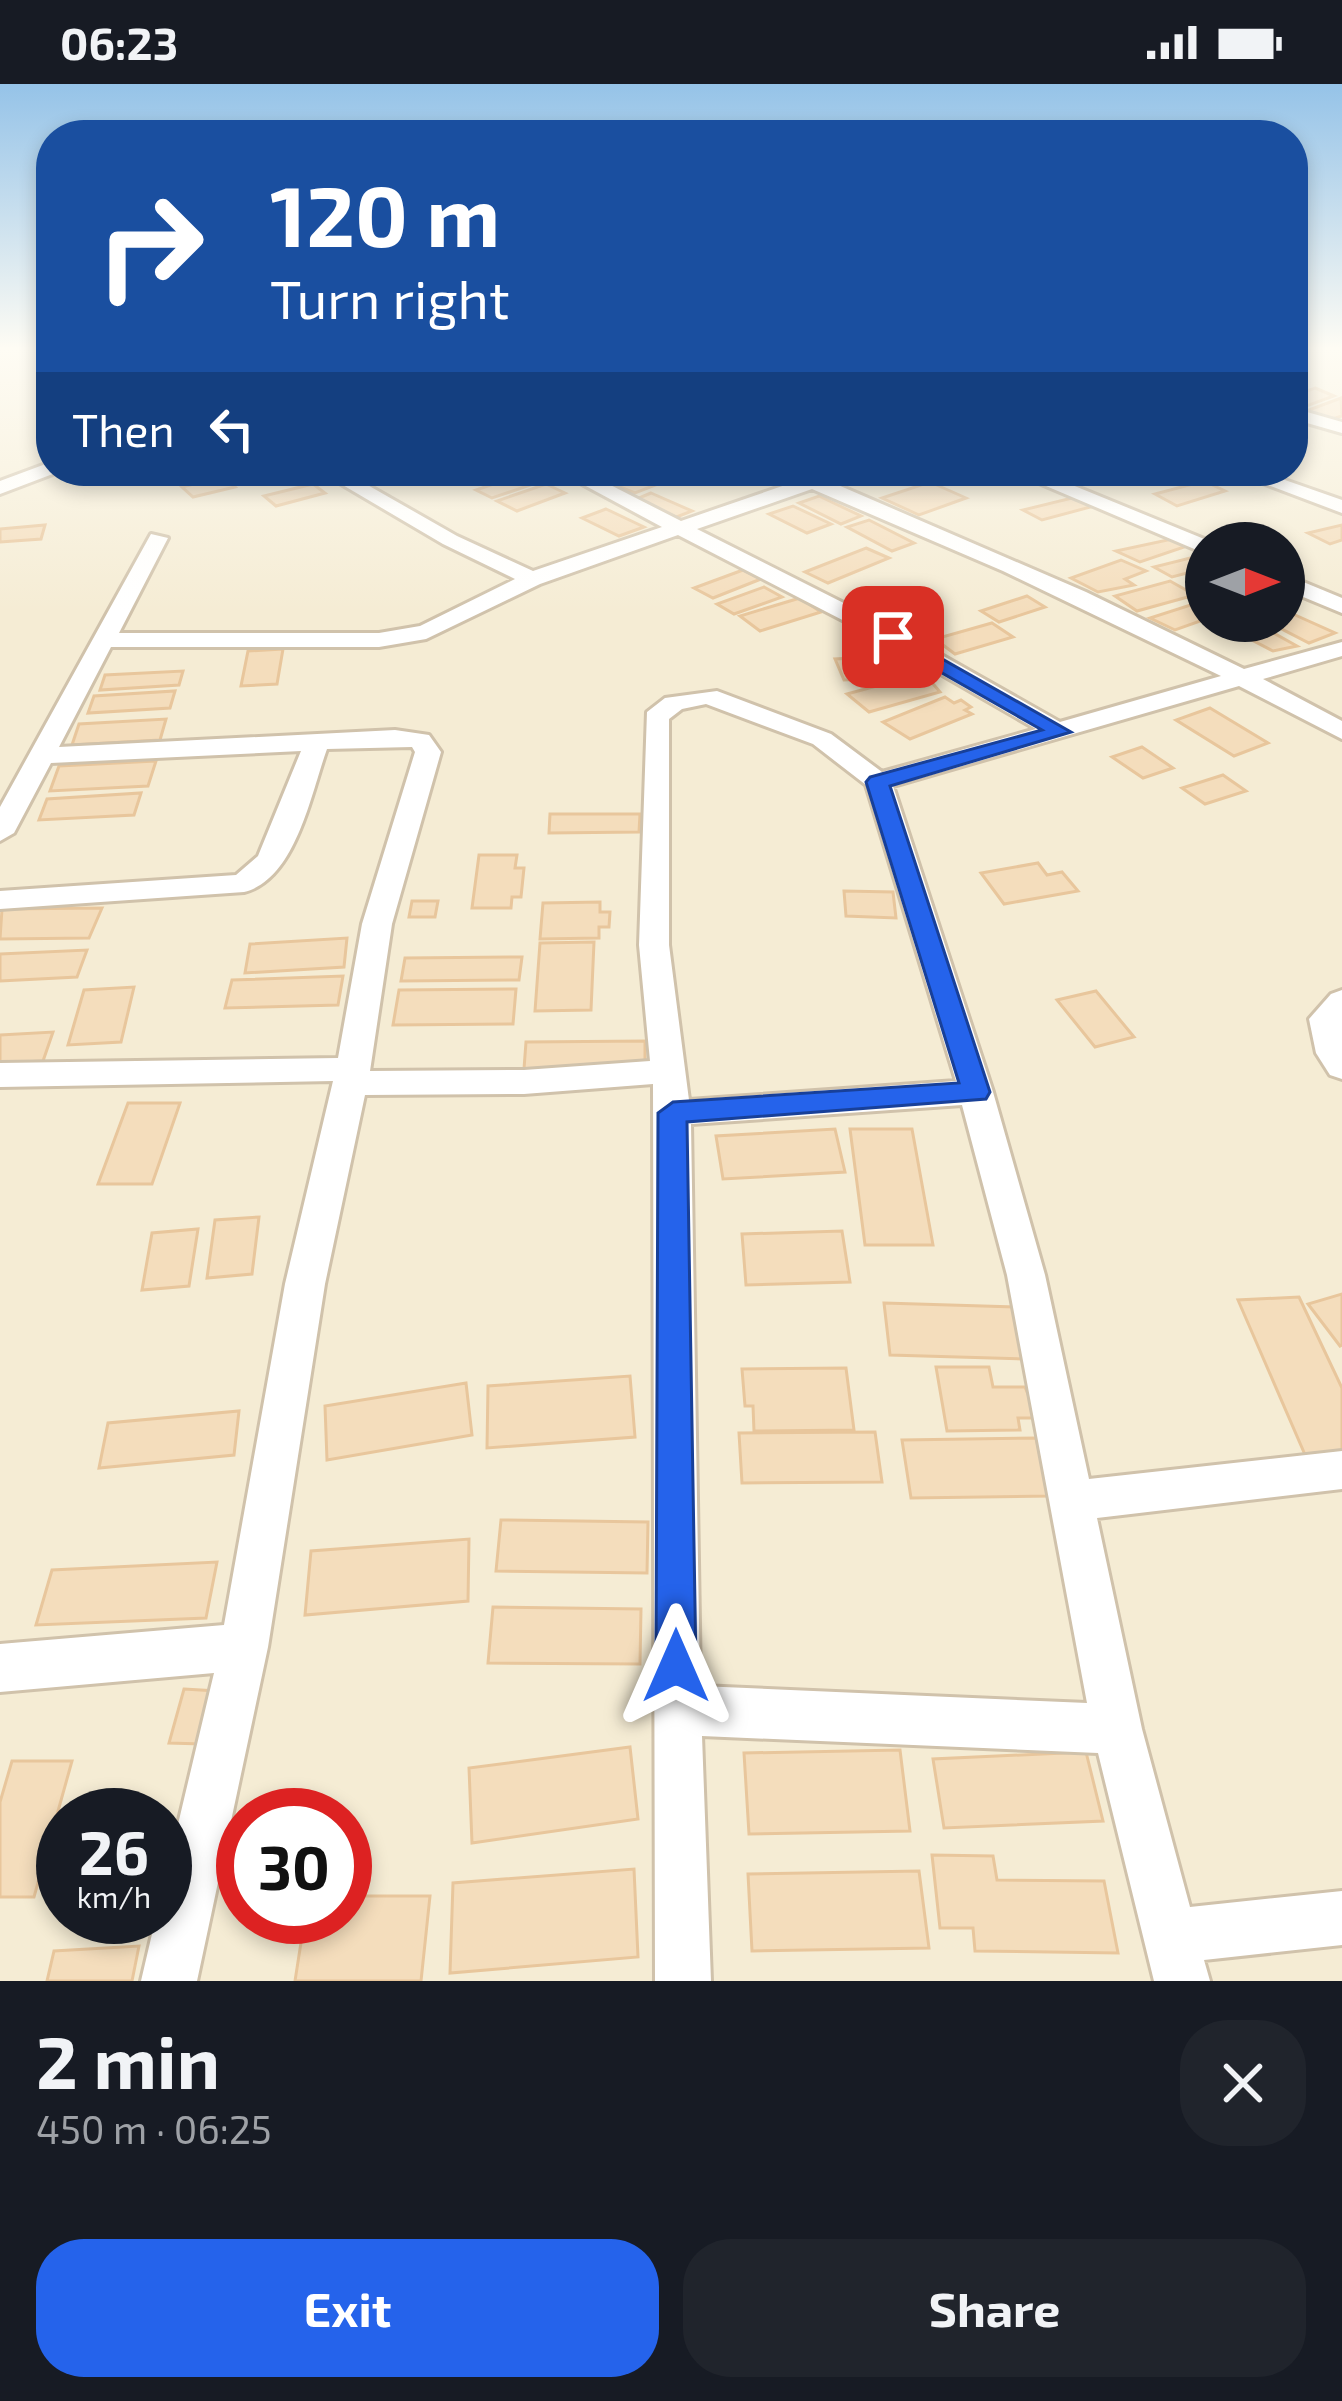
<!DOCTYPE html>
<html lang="en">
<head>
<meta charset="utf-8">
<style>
	:root { --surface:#171b24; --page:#20242c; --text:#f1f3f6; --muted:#9ea1a6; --accent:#2563eb }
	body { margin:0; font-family:"Exo 2",sans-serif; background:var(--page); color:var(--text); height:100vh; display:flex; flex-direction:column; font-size:45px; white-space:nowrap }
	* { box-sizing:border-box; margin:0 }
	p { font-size:39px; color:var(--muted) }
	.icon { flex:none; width:66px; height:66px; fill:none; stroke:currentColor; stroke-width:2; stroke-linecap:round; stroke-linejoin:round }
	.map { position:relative; height:1897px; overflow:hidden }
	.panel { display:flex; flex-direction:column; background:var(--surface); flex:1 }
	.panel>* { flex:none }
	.top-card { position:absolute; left:36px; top:36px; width:1272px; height:366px; border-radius:48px; box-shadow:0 6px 18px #0003; background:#1a4fa0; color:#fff; overflow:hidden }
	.needle { width:78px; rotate:90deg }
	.fabs { position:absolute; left:1185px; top:438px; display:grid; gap:24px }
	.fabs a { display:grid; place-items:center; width:120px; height:120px; border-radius:50%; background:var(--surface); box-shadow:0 6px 18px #0003; font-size:60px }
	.speed { position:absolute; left:36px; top:1704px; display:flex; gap:24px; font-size:60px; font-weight:700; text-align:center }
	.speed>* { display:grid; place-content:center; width:156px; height:156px; border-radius:50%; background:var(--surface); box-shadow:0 6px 18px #0003; line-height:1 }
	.speed small { font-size:30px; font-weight:400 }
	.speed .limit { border:18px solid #d22; background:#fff; color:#111 }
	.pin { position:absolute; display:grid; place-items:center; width:102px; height:102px; color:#fff; margin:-51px; border-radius:24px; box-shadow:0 6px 18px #0006 }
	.me { position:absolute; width:132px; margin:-66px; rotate:0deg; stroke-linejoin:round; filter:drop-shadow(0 0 9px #0008) }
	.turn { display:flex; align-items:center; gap:42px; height:252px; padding:0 36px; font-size:54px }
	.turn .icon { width:156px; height:156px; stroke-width:2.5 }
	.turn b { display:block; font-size:84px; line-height:102px }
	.then { display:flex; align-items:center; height:114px; padding:0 36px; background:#0003; gap:24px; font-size:45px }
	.round { display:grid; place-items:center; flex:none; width:126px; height:126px; border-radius:48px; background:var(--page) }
	.overview { display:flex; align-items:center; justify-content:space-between; height:204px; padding:0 36px }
	h1 { font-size:72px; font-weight:700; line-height:90px }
	.cta { display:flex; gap:24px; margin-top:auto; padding:24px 36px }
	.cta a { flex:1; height:138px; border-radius:48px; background:var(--accent); color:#fff; font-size:48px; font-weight:700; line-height:138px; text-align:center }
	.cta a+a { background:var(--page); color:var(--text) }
	.status { display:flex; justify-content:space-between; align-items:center; height:84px; padding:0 60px; background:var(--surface); direction:ltr }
	.status svg { height:33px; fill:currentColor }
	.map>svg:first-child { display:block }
	.residential { fill:#f5ecd4; fill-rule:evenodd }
	.building { fill:#f4ddbc; stroke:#e8c69c; stroke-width:3 }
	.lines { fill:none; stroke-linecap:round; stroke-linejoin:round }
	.street-casing { stroke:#d0c2ab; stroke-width:6 }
	.street { fill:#fff; fill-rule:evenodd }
	.route { fill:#2563eb; stroke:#184099; stroke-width:3 }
</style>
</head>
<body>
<div class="status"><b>06:23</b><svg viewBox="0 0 49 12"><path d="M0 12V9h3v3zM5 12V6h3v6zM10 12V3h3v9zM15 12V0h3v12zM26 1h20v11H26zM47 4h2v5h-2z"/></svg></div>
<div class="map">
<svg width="1342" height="1897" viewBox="0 0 1342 1897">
	<rect width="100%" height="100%" fill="#fdf8e6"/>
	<!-- residential -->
	<path class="residential" d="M0 264H51V387H1293V264H1342V1897H0ZM1206 459H1284V537H1206ZM63 1731H165V1833H63ZM243 1731H345V1833H243Z"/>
	<!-- building -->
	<g class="building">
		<path d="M1315 304 1334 312 1301 324 1293 321V312Z"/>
		<path d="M1341 314 1342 332 1329 336 1306 327Z"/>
		<path d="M650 387 671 395 635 409 615 401Z"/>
		<path d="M523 390 539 398 492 414 476 406Z"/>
		<path d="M223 393 235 403 193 413 182 403Z"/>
		<path d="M1204 397 1225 407 1177 422 1155 410Z"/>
		<path d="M930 398 966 414 919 431 882 414Z"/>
		<path d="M313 400 325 409 276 422 264 412Z"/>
		<path d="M546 400 565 409 517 427 497 417Z"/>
		<path d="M651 409 692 427 674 434 634 416Z"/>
		<path d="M819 412 861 432 841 440 799 419Z"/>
		<path d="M1076 413 1094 422 1042 436 1023 426Z"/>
		<path d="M793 422 831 440 807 449 769 430Z"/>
		<path d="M606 425 644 443 619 452 582 434Z"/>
		<path d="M869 436 914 459 892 467 847 443Z"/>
		<path d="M45 441 41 455 0 458V445Z"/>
		<path d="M1342 441V456L1330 460 1308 449Z"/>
		<path d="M1172 455 1187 462 1140 478 1116 467Z"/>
		<path d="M866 464 889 474 828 499 805 488Z"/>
		<path d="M1194 473 1206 479V484L1172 493 1154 483Z"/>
		<path d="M1121 476 1146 487 1125 495 1134 501 1098 508 1071 494Z"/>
		<path d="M743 486 761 495 713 514 694 504Z"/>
		<path d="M1170 497 1195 511 1137 527 1115 512Z"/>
		<path d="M764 503 782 513 734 530 717 520Z"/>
		<path d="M1027 512 1045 523 999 538 981 527Z"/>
		<path d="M800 514 821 528 760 547 740 532Z"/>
		<path d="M1206 516V535L1175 546 1150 534Z"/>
		<path d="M1284 526 1335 549 1309 559 1266 537H1284Z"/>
		<path d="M1252 537 1297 562 1273 567 1219 539Z"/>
		<path d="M992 539 1013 553 955 570 935 555Z"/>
		<path d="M283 565 277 600 241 602 248 567Z"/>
		<path d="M878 573 887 594 844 596 835 575Z"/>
		<path d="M183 587 179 601 100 606 105 591Z"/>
		<path d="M917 591 929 595 940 608 869 628 847 610Z"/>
		<path d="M175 607 170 624 88 629 94 612Z"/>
		<path d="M945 613 954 619 961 616 971 623 965 626 972 630 910 655 883 638Z"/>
		<path d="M1210 624 1268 659 1234 672 1176 636Z"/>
		<path d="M166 635 160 656 72 661 79 640Z"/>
		<path d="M1142 663 1173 684 1143 694 1112 673Z"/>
		<path d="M156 677 148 702 50 707 59 682Z"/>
		<path d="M1223 691 1246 707 1205 720 1182 704Z"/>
		<path d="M141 709 134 731 39 736 47 715Z"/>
		<path d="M550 730H640L639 748 549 749Z"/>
		<path d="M479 771H517L515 784H524L521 813H512L511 824H472Z"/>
		<path d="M1038 779 1047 791 1062 788 1078 807 1004 820 981 789Z"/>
		<path d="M844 807 893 808 896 834 846 832Z"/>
		<path d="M412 817H438L435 833H409Z"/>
		<path d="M600 818V828H610L609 843H599V854L540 855 543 819Z"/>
		<path d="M102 824 89 854 0 855 2 825Z"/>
		<path d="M347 854 344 883 245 889 250 860Z"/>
		<path d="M594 858 591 926 535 927 540 859Z"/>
		<path d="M87 866 77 893 0 897V870Z"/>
		<path d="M522 873 519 896 401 897 405 874Z"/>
		<path d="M343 892 338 921 225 924 232 896Z"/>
		<path d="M134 903 121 958 68 961 84 906Z"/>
		<path d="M516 905 513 940 393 941 399 906Z"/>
		<path d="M1096 907 1134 953 1095 963 1057 916Z"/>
		<path d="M53 948 43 977 0 979V951Z"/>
		<path d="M645 957V984L524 985 526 958Z"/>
		<path d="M128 1019H180L152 1100H98Z"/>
		<path d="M835 1045 845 1088 723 1095 716 1052Z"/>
		<path d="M850 1045H912L933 1161H865Z"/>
		<path d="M259 1133 252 1190 207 1194 215 1136Z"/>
		<path d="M198 1145 189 1202 142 1206 152 1149Z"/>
		<path d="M842 1147 850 1198 746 1201 742 1150Z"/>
		<path d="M1342 1210V1261L1340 1262 1308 1220Z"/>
		<path d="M1299 1213 1342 1304V1371L1306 1373 1238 1216Z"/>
		<path d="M884 1219 1015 1223 1024 1275 890 1271Z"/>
		<path d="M936 1283H989L993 1303H1025L1038 1334H1018L1020 1346 947 1347Z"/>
		<path d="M846 1284 854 1346 754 1347 753 1322H745L742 1285Z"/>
		<path d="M630 1292 635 1353 487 1364 488 1302Z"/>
		<path d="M466 1299 472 1351 327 1376 325 1322Z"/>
		<path d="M239 1327 234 1371 99 1384 108 1339Z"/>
		<path d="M875 1348 882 1398 742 1399 739 1349Z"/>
		<path d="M1036 1354 1049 1412 911 1414 902 1356Z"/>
		<path d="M501 1436 648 1438 647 1489 496 1487Z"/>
		<path d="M469 1455 468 1517 305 1531 311 1467Z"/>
		<path d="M217 1478 206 1534 36 1541 52 1486Z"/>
		<path d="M493 1523 641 1525 640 1580 488 1579Z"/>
		<path d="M184 1605 216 1607 202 1660 169 1659Z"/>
		<path d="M630 1663 638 1735 472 1759 469 1684Z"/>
		<path d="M900 1666 910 1747 749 1750 744 1669Z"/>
		<path d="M1086 1668 1103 1737 944 1744 933 1675Z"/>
		<path d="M12 1677H72L34 1813H0V1718Z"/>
		<path d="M932 1771 993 1772 997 1796 1104 1797 1118 1869 975 1867 973 1844H940Z"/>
		<path d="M634 1785 638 1873 450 1889 453 1799Z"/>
		<path d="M919 1787 929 1864 752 1867 748 1790Z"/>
		<path d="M345 1812H430L421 1897H295L305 1833H345Z"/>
		<path d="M139 1862 132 1897H47L54 1867Z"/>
	</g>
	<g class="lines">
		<defs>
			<g id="street">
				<path d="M1293 324 1342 338V349L1293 335Z"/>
				<path d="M51 378V387L58 388 0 410V397Z"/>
				<path d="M319 387H343L457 452 533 487 662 443 558 387H583L681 437 797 397 799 391 854 387 831 398 1086 508 1244 585 1342 558V572L1263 595 1342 637V655L1239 602 893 702 993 1008 1045 1191 1089 1395 1342 1367V1405L1097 1434 1142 1645 1190 1823 1342 1807V1861L1204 1876 1210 1897H1154L1098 1669 702 1652 711 1897H655L653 1000 524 1010 365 1011 325 1200 268 1563 197 1897H141L156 1833H165V1795L214 1589 0 1608V1560L224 1541 285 1200 333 997 0 1003V979L338 974 362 840 415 668 412 663 327 665C311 709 296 795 244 808L0 825V807L236 791 258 772 301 667 51 679 14 749 0 757V723L151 450 168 454 119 549H379L420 542 515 495 443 460ZM812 405 1003 487 1221 592 1060 638 901 548 697 445ZM678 451 885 558 1036 645 882 688 831 650 717 607 665 614 647 628 639 861 650 977 524 986 370 987 392 840 441 668 429 651 395 646 59 663 111 563H379L426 555 540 500ZM706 620 813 660 866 701 956 997 689 1016 669 861V635L682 625ZM962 1021 1007 1191 1087 1619 700 1602 691 1040Z"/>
				<path d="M1011 387H1038L1214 459H1206V469L1199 467Z"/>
				<path d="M1231 387H1259L1342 416V429Z"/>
				<path d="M1284 490 1342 514V529L1284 505Z"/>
				<path d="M1342 906V995L1330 991 1316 969 1309 935 1331 910Z"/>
			</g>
		</defs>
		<!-- street casing -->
		<use href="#street" class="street-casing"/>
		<!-- street -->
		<use href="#street" class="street"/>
	</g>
	<!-- sky -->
	<linearGradient id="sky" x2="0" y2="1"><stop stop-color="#95c3e8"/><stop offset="0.5" stop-color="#fefcf4"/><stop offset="1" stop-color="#fefcf4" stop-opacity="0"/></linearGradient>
	<rect width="1342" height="529" fill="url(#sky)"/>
	<!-- route -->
	<path class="route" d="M893 547 1071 648 890 702 990 1008 986 1015 687 1038 696 1582 690 1596 676 1602 661 1596 656 1582 658 1029 673 1018 959 999 866 698 870 693 1042 646 886 557 883 553Z"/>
</svg>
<div class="fabs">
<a><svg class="needle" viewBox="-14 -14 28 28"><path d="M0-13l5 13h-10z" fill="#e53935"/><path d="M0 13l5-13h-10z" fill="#9ea1a6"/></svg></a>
</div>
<div class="speed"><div>26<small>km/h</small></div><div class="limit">30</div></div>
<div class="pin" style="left:893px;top:553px;background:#d93025"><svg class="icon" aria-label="arrive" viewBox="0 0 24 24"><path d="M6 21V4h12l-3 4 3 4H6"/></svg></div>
<svg class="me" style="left:676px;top:1582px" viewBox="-20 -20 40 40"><path d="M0-17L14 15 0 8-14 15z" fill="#2563eb" stroke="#fff" stroke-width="4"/></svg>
<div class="top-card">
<div class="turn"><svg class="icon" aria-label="right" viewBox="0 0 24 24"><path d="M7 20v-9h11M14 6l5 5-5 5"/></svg><div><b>120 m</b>Turn right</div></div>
<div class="then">Then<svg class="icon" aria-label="left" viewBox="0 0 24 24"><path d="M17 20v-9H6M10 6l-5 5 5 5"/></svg></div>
</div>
</div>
<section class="panel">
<div class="overview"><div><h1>2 min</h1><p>450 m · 06:25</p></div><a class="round"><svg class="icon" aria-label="close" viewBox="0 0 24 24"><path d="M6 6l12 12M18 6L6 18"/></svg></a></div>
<div class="cta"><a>Exit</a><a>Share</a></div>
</section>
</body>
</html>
